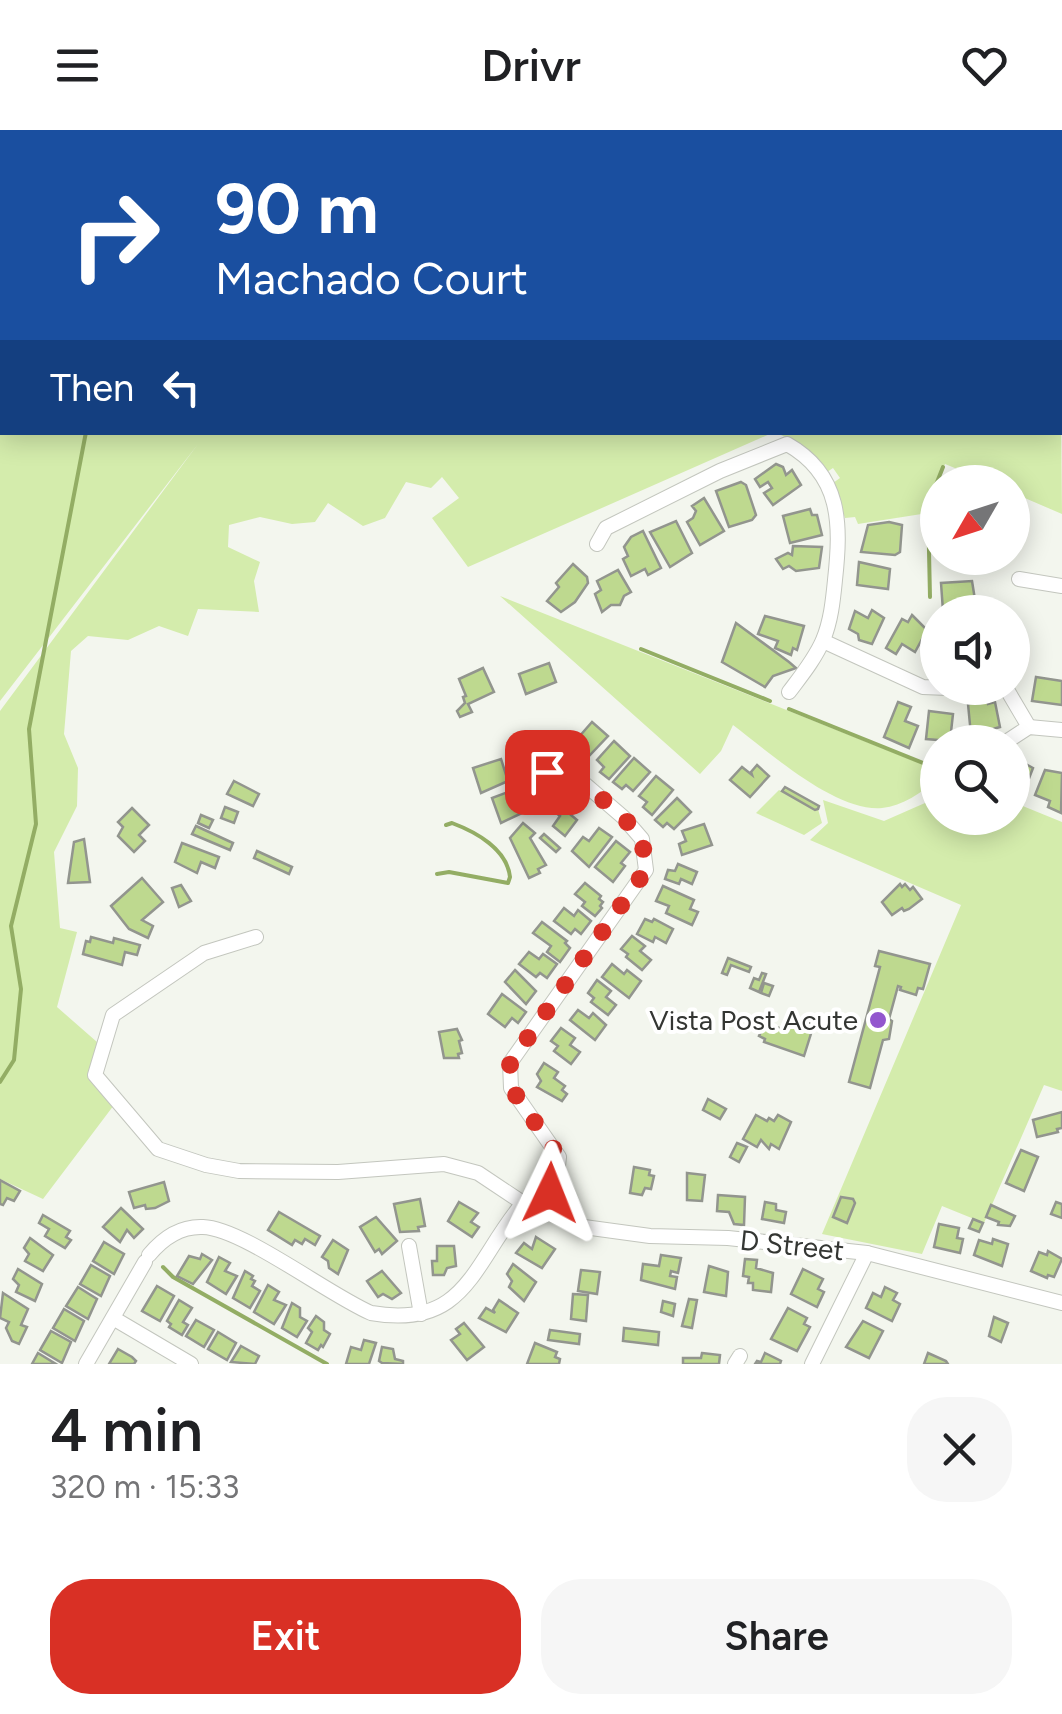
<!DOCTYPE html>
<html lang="en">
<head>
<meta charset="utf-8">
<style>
	:root { --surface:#fff; --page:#f6f6f6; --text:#202124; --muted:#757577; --accent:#d93025 }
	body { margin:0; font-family:Figtree,sans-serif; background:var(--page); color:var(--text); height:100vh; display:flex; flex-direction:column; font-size:38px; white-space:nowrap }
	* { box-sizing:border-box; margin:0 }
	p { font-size:32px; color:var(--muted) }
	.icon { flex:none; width:55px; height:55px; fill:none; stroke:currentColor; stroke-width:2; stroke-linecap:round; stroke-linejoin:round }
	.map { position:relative; height:1234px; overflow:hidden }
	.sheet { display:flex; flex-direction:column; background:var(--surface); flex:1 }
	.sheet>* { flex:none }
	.guide { position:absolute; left:0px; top:0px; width:1062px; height:305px; box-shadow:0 5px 25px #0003; background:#1a4fa0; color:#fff; overflow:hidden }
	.needle { width:65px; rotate:231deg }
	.fabs { position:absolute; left:920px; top:335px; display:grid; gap:20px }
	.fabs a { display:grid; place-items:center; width:110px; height:110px; border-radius:50%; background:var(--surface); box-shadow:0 5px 25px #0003; font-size:50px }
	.pin { position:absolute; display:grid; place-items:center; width:85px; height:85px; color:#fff; margin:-42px; border-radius:20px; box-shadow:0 5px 15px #0006 }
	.me { position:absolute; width:110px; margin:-55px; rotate:2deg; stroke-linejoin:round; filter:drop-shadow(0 0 8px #0008) }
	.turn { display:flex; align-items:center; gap:35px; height:210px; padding:0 50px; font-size:45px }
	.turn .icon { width:130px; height:130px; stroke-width:2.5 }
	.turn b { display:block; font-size:70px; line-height:85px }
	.then { display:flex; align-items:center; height:95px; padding:0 50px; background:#0003; gap:20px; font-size:38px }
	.round { display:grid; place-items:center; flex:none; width:105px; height:105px; border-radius:40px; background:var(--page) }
	.head { display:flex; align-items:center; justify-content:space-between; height:170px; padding:0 50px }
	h1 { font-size:60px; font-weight:600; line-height:75px }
	.button { display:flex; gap:20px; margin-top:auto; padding:20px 50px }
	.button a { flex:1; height:115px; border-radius:40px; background:var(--accent); color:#fff; font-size:40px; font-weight:600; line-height:115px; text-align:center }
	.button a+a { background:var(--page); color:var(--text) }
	header { display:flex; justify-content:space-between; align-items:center; height:130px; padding:0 50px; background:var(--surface); font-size:45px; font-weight:600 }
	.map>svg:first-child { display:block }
	.green { fill:#d4ecac }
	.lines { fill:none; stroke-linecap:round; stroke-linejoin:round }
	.stream { stroke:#93ad64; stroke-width:4 }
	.building { fill:#bed98f; stroke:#92958e; stroke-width:2.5 }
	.minor-casing { stroke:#c3c6be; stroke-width:16 }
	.minor { stroke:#fff; stroke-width:14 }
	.route { stroke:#d93025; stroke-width:18; stroke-dasharray:0 32.4 }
	.poi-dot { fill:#9357ce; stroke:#fff; stroke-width:4 }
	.labels { text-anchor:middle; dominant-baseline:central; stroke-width:8; stroke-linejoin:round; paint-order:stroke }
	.poi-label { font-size:28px; fill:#343633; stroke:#fff; text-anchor:end }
	.street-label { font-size:28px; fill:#343633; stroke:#fff }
</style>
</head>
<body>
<header><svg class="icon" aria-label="menu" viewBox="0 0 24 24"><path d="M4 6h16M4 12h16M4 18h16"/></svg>Drivr<svg class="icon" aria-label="heart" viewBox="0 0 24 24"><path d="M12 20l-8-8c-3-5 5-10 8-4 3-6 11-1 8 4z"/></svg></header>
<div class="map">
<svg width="1062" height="1234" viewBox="0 0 1062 1234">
	<rect width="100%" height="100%" fill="#f3f6ee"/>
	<!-- green -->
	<g class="green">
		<path d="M0 0 207 2H2V302L772 303 468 437 432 388 459 368 442 347 431 358 406 352 385 388 363 396 328 373 315 392 292 394 260 387 229 395 228 417 260 432 254 451 259 482 198 479 188 506 159 496 128 510 88 506 71 521 64 604 78 638 77 676 54 722 60 798 77 802 57 877 97 912 89 944 114 975 43 1069 0 1049V581L198 314 0 571Z"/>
		<path d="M536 0H830L847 2H537Z"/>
		<path d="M1060 184 1062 384 1013 363 1012 352H989L945 334 928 375V383L858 394 855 387 845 388 833 353 840 348 833 338 827 342 802 315 781 305 1060 302Z"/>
		<path d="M500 466 937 640V651C921 662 903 676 882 678 835 682 769 622 733 595L721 621 700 644Z"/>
		<path d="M779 660 815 680 818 679 822 693 804 705 756 683Z"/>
		<path d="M937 662 938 688H1012L1013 672 1062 692V961L1044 955 984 1093 942 1076 922 1124 822 1104 961 775 810 710 828 693 823 670 884 691 925 673Z"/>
	</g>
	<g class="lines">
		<!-- stream -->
		<g class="stream">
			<path d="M114 2V0"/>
			<path d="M930 467 928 375 943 337"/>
			<path d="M932 495 933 544"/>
			<path d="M641 519 770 571"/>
			<path d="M789 579 938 639"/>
			<path d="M437 744 449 742 508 753 510 747C507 719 476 702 452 693L446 695"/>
			<path d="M0 952 14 930 21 859 11 796 36 694 29 599 86 302"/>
			<path d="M163 1137 173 1147 327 1234"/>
		</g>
	</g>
	<!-- building -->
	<g class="building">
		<path d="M776 334 783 337 786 345 792 340 801 355 773 375 764 363 772 358 768 352 760 357 755 349Z"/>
		<path d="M741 352 746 355 756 385 752 390 729 397 716 361Z"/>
		<path d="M704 368 724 401 700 415 687 392 693 388 696 381 692 376Z"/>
		<path d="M1012 373 1024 394 1012 400Z"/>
		<path d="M810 379 812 385H817L822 405 790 413 783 386Z"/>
		<path d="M676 391 692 423 670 437 650 402Z"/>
		<path d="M889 392 902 395 900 422 895 425 861 422 868 395Z"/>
		<path d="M643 401 661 438 648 445 645 439 631 446 623 429 628 426 624 417 631 407Z"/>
		<path d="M793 416 822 417 819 438 796 441 789 436 783 439 776 429 788 423 792 425Z"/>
		<path d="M859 432 890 439 888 459 857 455Z"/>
		<path d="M573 434 587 447 588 453 575 472 561 482 547 471 559 457 556 453Z"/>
		<path d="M618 440 631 462 624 466 620 475H611L602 482 595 464 601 460 597 451Z"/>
		<path d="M972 451 976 476 943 481 941 453Z"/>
		<path d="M872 480 884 488 872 514 859 510 858 504 849 499 855 481 868 488Z"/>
		<path d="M912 485 927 500 915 522 902 514 896 524 886 518 902 489 908 492Z"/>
		<path d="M765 486 804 496 797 520 793 518 791 525 775 518 778 511 758 504Z"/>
		<path d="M736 493 789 532 796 538 773 546 765 557 722 532Z"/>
		<path d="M549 533 556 552 526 564 519 544Z"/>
		<path d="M483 538 494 562 468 574 472 582 460 587 457 581 465 573 463 567 466 566 459 549Z"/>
		<path d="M1036 547 1062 551V575L1032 571Z"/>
		<path d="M987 568 988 574 995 572 1000 597 971 605 968 574Z"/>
		<path d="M898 572 911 577 905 591 918 596 909 618 884 607Z"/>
		<path d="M929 581 953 584 950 611 926 609Z"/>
		<path d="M592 592 608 606 590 625 584 619 580 623 571 616Z"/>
		<path d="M614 611 630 626 609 649 600 642 604 637 597 630Z"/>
		<path d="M634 628 650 642 633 661 626 655 622 659 613 652Z"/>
		<path d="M501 629 508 651 481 663 473 638Z"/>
		<path d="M1020 631 1033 638 1021 669 1012 666V633L1018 635Z"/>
		<path d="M757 635 769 646 750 667 730 650 742 637 752 645 751 642Z"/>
		<path d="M1045 640 1062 643 1061 683 1048 677 1050 671 1035 665Z"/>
		<path d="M656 646 673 660 652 685 643 677 647 672 639 666Z"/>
		<path d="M234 651 259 664 253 676 227 664Z"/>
		<path d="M785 657 819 676 818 679 815 680 782 661Z"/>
		<path d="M516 659 524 682 501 693 492 668Z"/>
		<path d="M677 668 691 682 674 699 667 693 663 697 655 690Z"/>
		<path d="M565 670 576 678 571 685 577 690 565 706 553 696 560 686 555 682Z"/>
		<path d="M225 677 238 682 234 693 221 688Z"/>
		<path d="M132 678 149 695 139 705 145 711 134 722 118 706 123 697 118 692Z"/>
		<path d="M201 685 213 690 209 698 198 693Z"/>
		<path d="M523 693 535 703 530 708 546 735 538 739 540 743 529 748 510 708Z"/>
		<path d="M704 694 712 715 682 725 679 714 686 711 682 701Z"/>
		<path d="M196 696 233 713 230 720 192 704Z"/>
		<path d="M599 698 612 707 589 737 572 721 583 707 589 711Z"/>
		<path d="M544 704 560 718 556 722 540 708Z"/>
		<path d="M84 709 90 752 68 753 74 712Z"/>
		<path d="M616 711 630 722 621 733 625 736 613 752 595 737Z"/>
		<path d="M182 713 219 727 215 738 201 732 197 743 175 732Z"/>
		<path d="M257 721 292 737 289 744 254 728Z"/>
		<path d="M678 734 697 742 692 754 681 749 679 754 665 749 668 740 675 741Z"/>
		<path d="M142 748 163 772 142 790 153 796 148 808 129 799 111 776Z"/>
		<path d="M585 753 601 766 599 769 603 772 600 776 602 778 595 786 582 776 585 772 575 764Z"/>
		<path d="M900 754 902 757 905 754 910 760 913 757 922 769 909 779 904 781 902 778 892 785 882 772Z"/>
		<path d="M181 755 191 771 179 777 172 758Z"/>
		<path d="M663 756 694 770 690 779 698 782 692 795 666 783 669 776 656 771Z"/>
		<path d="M564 778 574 786 578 780 591 791 581 804 575 799 571 804 554 791Z"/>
		<path d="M645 789 652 792 654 789 673 799 666 813 655 807 653 812 637 804Z"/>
		<path d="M542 792 567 811 565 813 570 818 560 832 547 822 551 816 533 803Z"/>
		<path d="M632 806 645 816 640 821 651 830 642 840 626 827 628 824 621 819Z"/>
		<path d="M91 807 113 813 114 808 140 815 137 825 125 822 122 835 83 824 86 811 90 812Z"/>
		<path d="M879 821 930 834 923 859 918 858 916 865 900 860 901 857 898 856 889 889 892 891 889 909 883 910 870 958 849 952 880 837 875 836Z"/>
		<path d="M529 822 539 829 543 824 557 834 547 848 540 843 536 847 519 834Z"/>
		<path d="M728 828 751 837 749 842 731 835 727 845 722 843Z"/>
		<path d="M612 834 624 844 627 840 641 851 629 868 602 847Z"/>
		<path d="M515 840 536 861 526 874 505 852Z"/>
		<path d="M762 843 766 844 759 862 750 858 754 848 759 850Z"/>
		<path d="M597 850 611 861 606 867 616 875 608 885 591 872 594 868 588 863Z"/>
		<path d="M764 853 773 856 769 866 761 863Z"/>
		<path d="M502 864 526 882 518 893 512 888 505 897 488 884Z"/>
		<path d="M578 880 589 888 593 883 606 895 595 910 570 890Z"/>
		<path d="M794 888 814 894 804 926 764 912 765 909 759 906 765 893 782 899 786 889 792 893Z"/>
		<path d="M561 898 575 908 570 915 580 922 571 934 554 921 558 916 551 911Z"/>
		<path d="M457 899 462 910 459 911 462 923 458 924 459 928H444L439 902Z"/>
		<path d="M544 933 558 942 554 948 565 956 562 960 567 964 562 971 537 957 541 951 537 944Z"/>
		<path d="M708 969 726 979 720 989 703 980Z"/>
		<path d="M1062 982V998L1057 999 1058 1002 1037 1007 1033 990Z"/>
		<path d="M756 985 767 991 769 988 774 991 778 985 791 992 779 1019 771 1014 769 1019 761 1010 757 1017 743 1009Z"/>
		<path d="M737 1013 747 1017 739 1032 730 1027Z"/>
		<path d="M1021 1020 1038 1027 1024 1061 1006 1053Z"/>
		<path d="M634 1037 650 1040 649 1045 654 1046 651 1059 645 1058 642 1065 630 1063Z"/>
		<path d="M687 1043 705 1045 702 1071 687 1070Z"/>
		<path d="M0 1050 20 1061 14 1071 7 1068 3 1075 0 1074Z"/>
		<path d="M164 1052 169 1071 155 1078 146 1079 145 1075 134 1078 129 1062Z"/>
		<path d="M718 1065 745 1067 744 1095 734 1094 729 1082 717 1081Z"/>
		<path d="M841 1067 853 1069 855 1073 847 1093 833 1087Z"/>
		<path d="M420 1069 425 1096 418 1097 419 1101 400 1102 394 1074Z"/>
		<path d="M459 1072 478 1083 471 1092 479 1097 472 1107 448 1091Z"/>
		<path d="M765 1072 776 1074V1080L786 1082 784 1093 762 1089Z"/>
		<path d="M1056 1072 1062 1074V1088L1051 1084Z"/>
		<path d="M991 1075 1015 1086 1010 1096 998 1095 999 1092 986 1087Z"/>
		<path d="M121 1078 143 1099 134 1108 127 1100 120 1112 103 1097Z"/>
		<path d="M279 1082 320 1106 315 1115 305 1109 302 1114 295 1110 292 1115 268 1100Z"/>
		<path d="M43 1085 70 1101 66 1107 71 1110 65 1118 45 1106 49 1099 39 1093Z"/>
		<path d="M376 1087 397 1111 382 1124 379 1119 375 1122 360 1097Z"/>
		<path d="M973 1089 983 1093 979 1102 969 1098Z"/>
		<path d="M939 1094 959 1098 957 1108 963 1109 960 1123 934 1117Z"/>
		<path d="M536 1107 555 1119 542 1138 516 1123 524 1113 532 1119Z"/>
		<path d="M30 1108 53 1125 43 1141 25 1131 29 1124 24 1118Z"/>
		<path d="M993 1109 1008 1114 1002 1136 974 1125 979 1110 992 1114Z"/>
		<path d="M333 1110 348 1120 338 1144 329 1138 328 1131 322 1127Z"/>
		<path d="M104 1112 124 1124 114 1144 93 1131Z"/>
		<path d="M437 1116H454L456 1136 447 1138 444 1145H433L432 1131H437Z"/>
		<path d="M1048 1121 1062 1129 1054 1147 1048 1145 1047 1148 1031 1141 1039 1122 1047 1125Z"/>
		<path d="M202 1124 212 1130 193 1154 177 1146 189 1126 200 1129Z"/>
		<path d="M661 1125 681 1128 678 1143 671 1141 670 1146 677 1147 675 1159 641 1150 643 1134 659 1136Z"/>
		<path d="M219 1127 230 1133 225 1141 237 1146 226 1164 207 1152Z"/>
		<path d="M745 1129 757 1130 756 1138 773 1143 771 1162 753 1160V1153H748L749 1147 743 1146Z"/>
		<path d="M513 1134 536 1152 524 1171 509 1157 512 1151 507 1144Z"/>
		<path d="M91 1135 110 1146 101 1166 80 1154Z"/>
		<path d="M709 1136 728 1142 726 1166 704 1162Z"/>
		<path d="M18 1139 42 1154 35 1171 16 1162 19 1155 13 1149Z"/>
		<path d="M803 1139 823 1149 818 1159 824 1162 817 1177 791 1164Z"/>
		<path d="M581 1140 600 1142 597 1164 578 1161Z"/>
		<path d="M245 1141 253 1146 251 1149 255 1151 252 1156 260 1161 250 1178 233 1168Z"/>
		<path d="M382 1141 401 1163 392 1169 383 1164 378 1167 367 1151Z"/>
		<path d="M268 1155 279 1162 274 1170 286 1175 274 1194 254 1182Z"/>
		<path d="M157 1156 174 1166 160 1191 142 1181Z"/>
		<path d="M78 1157 97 1169 88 1189 66 1176Z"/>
		<path d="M885 1157 897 1163 893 1170 900 1174 892 1191 866 1178 873 1163 881 1167Z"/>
		<path d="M3 1163 28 1179 21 1195 27 1197 19 1214 12 1211 6 1198 9 1192 0 1188Z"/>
		<path d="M573 1164 588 1165 586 1191 571 1189Z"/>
		<path d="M689 1169 697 1170 692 1198 682 1196Z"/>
		<path d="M179 1170 192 1178 183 1192 188 1195 182 1205 169 1197 171 1194 167 1191Z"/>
		<path d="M499 1170 518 1183 506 1202 479 1188 486 1178 495 1183 493 1180Z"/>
		<path d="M663 1171 675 1174 673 1186 661 1182Z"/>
		<path d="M292 1173 300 1178V1187L307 1191 297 1207 282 1198Z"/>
		<path d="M788 1178 807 1188 804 1194 810 1197 797 1221 771 1209Z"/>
		<path d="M64 1179 84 1191 75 1211 53 1198Z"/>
		<path d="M316 1186 324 1192V1200L330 1204 323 1217 321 1215 318 1220 306 1213 312 1202 308 1198Z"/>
		<path d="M994 1187 1008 1193 1001 1212 989 1206Z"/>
		<path d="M196 1190 214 1200 204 1217 186 1206Z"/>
		<path d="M863 1191 883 1201 869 1228 846 1217Z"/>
		<path d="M464 1193 484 1217 467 1230 451 1210 460 1204 456 1199Z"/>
		<path d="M624 1198 659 1202 658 1215 623 1211Z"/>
		<path d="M550 1200 580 1204 579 1214 548 1210Z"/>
		<path d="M51 1201 71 1212 62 1233 40 1220Z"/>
		<path d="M218 1202 236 1213 227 1230 208 1219Z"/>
		<path d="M364 1210 376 1213 369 1234H346L351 1217 361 1220Z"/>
		<path d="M535 1213 557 1222 555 1227 560 1229 559 1234H527Z"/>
		<path d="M241 1216 259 1226 255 1234 231 1232Z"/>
		<path d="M382 1217 393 1219 395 1229 403 1231V1234L382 1233 379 1231Z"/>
		<path d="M118 1219 132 1227 136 1231 134 1234H109Z"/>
		<path d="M38 1223 56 1234H32Z"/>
		<path d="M702 1223 720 1225 719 1234H683V1228H701Z"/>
		<path d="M765 1223 781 1231 780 1234H755L757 1231 761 1232Z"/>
		<path d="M928 1223 946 1231 948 1234H924Z"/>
	</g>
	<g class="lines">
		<defs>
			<g id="minor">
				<path d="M597 414 606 398 720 341 787 314C842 345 841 395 835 450 833 470 831 491 823 510 815 529 801 546 789 562"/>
				<path d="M1019 449 1062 456"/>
				<path d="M823 511 923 557 948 558"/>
				<path d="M1006 558 1029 597"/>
				<path d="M1006 612 1029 597 1062 600"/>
				<path d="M256 807 204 823 113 885 95 945 158 1019 206 1035 239 1041 338 1042 444 1034 478 1043 523 1073 543 1075 584 1097 650 1106 728 1108 867 1123 1062 1173"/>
				<path d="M543 1075 556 1053 559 1027 511 958 510 933 646 740 642 709 623 687 580 650 547 642"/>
				<path d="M409 1116 421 1184"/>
				<path d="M149 1125C163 1108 181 1096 203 1097 242 1098 329 1165 371 1183 467 1200 473 1132 523 1073"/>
				<path d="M113 1188 191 1234"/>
				<path d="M86 1234 145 1132"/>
				<path d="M735 1234 740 1226"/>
				<path d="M812 1234 867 1123"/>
			</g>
		</defs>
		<!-- minor casing -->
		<use href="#minor" class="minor-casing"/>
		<!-- minor -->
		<use href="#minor" class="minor"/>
	</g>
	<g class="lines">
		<!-- route -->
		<path class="route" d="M547 642 580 650 623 687 642 709 646 740 510 933 511 958 559 1027 556 1053 550 1063"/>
	</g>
	<!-- markers -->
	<circle class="poi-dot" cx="878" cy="890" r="10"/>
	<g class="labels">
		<!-- poi labels -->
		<g class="poi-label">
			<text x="858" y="890">Vista Post Acute</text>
		</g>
		<!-- street labels -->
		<g class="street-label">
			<text transform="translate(792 1115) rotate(6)">D Street</text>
		</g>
	</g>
</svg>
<div class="fabs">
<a><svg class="needle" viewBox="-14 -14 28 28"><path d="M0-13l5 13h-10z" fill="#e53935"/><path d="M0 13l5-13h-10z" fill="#757577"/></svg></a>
<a><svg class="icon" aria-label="sound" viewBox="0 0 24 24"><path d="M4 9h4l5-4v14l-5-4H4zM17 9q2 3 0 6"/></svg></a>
<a><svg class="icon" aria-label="search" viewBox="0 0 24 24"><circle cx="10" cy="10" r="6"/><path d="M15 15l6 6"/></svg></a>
</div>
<div class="pin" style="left:547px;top:642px;background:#d93025"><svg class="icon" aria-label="arrive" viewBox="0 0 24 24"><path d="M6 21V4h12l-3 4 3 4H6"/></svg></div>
<svg class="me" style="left:550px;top:1063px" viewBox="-20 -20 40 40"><path d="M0-17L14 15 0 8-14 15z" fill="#d93025" stroke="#fff" stroke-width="4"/></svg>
<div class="guide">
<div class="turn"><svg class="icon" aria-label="right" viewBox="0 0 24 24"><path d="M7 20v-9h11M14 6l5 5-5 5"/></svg><div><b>90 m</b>Machado Court</div></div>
<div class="then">Then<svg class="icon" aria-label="left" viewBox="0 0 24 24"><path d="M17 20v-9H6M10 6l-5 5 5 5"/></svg></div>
</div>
</div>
<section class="sheet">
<div class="head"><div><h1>4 min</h1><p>320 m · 15:33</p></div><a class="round"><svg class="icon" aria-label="close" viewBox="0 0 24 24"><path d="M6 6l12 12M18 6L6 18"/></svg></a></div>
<div class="button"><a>Exit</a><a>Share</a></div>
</section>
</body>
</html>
